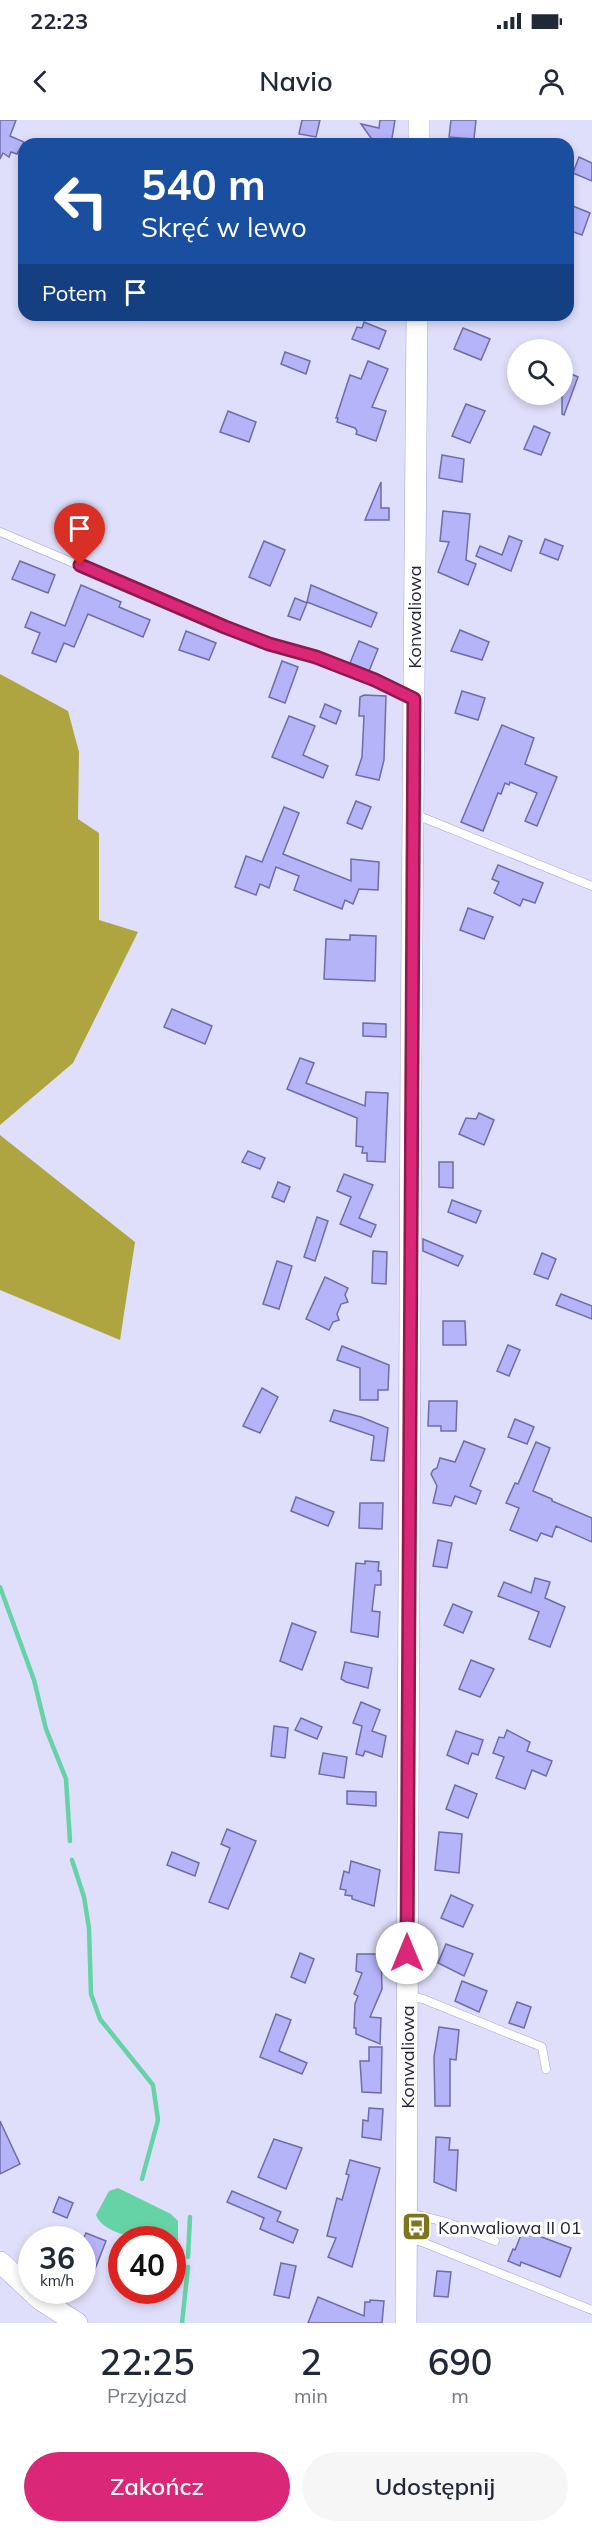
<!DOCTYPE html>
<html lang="pl">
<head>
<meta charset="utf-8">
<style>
	:root { --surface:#fff; --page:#f6f6f7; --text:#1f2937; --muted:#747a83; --accent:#db2777 }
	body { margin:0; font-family:Mulish,sans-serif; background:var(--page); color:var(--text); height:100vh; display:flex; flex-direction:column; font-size:22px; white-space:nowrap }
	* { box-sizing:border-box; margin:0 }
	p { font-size:20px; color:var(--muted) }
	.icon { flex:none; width:33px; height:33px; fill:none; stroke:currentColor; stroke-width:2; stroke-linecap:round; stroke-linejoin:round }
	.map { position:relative; height:2203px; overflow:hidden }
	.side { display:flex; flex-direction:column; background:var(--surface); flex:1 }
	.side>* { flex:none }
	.banner { position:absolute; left:18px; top:18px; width:556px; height:183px; border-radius:18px; box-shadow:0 3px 9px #0003; background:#1a4fa0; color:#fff; overflow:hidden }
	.buttons { position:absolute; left:507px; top:219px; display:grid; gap:12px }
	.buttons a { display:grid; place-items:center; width:66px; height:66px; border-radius:50%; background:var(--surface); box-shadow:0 3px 9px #0003; font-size:30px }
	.speed { position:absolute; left:18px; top:2106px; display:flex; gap:12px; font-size:30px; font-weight:700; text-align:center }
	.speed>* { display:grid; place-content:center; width:78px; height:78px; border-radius:50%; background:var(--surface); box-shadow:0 3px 9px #0003; line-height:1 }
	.speed small { font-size:15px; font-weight:400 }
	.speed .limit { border:9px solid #d22; background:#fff; color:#111 }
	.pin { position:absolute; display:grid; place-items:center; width:51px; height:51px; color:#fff; margin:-62px -26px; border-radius:50% 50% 50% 0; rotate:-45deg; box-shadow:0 0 6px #0007 }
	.pin .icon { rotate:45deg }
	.me { position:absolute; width:66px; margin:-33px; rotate:0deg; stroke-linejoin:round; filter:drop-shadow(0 0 4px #0008) }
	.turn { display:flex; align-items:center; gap:21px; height:126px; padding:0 24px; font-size:27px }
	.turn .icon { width:78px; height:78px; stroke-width:2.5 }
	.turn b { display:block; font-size:42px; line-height:51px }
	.then { display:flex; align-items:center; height:57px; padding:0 24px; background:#0003; gap:12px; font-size:22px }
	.eta { display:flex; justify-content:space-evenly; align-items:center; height:102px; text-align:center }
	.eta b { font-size:36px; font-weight:600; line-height:42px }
	.action { display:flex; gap:12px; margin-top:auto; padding:12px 24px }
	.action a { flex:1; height:69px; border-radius:36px; background:var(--accent); color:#fff; font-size:24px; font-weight:600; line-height:69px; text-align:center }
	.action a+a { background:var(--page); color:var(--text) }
	.status { display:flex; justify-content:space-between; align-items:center; height:42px; padding:0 30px; background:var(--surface); direction:ltr }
	.status svg { height:16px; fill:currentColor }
	header { display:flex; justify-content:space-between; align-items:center; height:78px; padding:0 24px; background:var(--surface); font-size:27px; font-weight:600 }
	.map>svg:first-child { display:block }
	.forest { fill:#aea540 }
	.water { fill:#66d3a6 }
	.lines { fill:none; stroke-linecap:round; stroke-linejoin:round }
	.stream { stroke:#66d3a6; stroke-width:4.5 }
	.building { fill:#b5b4f9; stroke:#6e6ca9; stroke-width:1.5 }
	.lane-casing { stroke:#a3a2e3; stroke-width:9 }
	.secondary-casing { stroke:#a3a2e3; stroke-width:22 }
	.lane { stroke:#fff; stroke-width:8 }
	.secondary { stroke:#fff; stroke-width:21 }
	.route-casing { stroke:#8e194d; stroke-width:15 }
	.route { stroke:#db2777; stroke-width:10 }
	.labels { text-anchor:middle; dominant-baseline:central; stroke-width:6; stroke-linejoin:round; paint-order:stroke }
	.street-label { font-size:18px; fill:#24233c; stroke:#fff }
	.poi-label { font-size:18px; fill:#24233c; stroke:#fff; text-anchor:start }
</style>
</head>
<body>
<div class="status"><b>22:23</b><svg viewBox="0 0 49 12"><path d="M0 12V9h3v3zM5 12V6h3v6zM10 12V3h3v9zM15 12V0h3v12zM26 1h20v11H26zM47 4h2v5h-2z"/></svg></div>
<header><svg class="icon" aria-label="back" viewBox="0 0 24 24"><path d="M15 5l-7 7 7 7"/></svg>Navio<svg class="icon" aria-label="person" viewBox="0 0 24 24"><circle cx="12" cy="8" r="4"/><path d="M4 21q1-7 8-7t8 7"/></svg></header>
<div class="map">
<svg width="592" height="2203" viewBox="0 0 592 2203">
	<rect width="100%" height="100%" fill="#dfdffb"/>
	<!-- forest -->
	<g class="forest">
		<path d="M0 554 68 591 79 632 78 699 99 713V800L138 812 73 943 0 1005Z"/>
		<path d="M0 1015 135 1122 120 1220 0 1170Z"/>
	</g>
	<!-- water -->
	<path class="water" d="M118 2068 171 2094 178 2101V2128L175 2132H173L172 2120C152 2120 105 2118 96 2095L109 2071Z"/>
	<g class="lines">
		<!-- stream -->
		<g class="stream">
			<path d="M0 1467 34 1560 46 1609 66 1659 70 1721"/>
			<path d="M72 1740 84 1777 89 1808 91 1874 100 1899 153 1965 158 2000 142 2059"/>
			<path d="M188 2137 190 2097"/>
			<path d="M182 2203 188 2147"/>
		</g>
	</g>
	<!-- building -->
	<g class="building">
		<path d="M0 0H16L10 16 24 22 17 34 11 32 9 37 3 33 0 39Z"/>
		<path d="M302 0H320L316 17 299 14Z"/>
		<path d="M380 0H395L391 24H370L371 18 361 4 379 8Z"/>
		<path d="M451 0H476L474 19 449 17Z"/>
		<path d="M579 37 592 43V61L573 53Z"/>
		<path d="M568 84 590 93 582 115 568 110Z"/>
		<path d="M364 202 386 211 379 229 352 219 357 207 362 208Z"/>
		<path d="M463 208 490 219 481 240 454 229Z"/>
		<path d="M285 232 310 241 306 254 281 244Z"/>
		<path d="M368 241 388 249 372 287 386 291 376 321 356 314 357 311 355 308 337 302 338 298H336L350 255 361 259Z"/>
		<path d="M562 250 578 257 564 295 562 294Z"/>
		<path d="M466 284 485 291 470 323 452 316Z"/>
		<path d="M228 291 256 302 249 322 220 312Z"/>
		<path d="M534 306 550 313 541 335 524 329Z"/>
		<path d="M442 335 464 339 462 362 439 358Z"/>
		<path d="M381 362V388H389V400H365Z"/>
		<path d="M443 391 470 394 466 440 476 444 468 465 438 452 449 422 440 421Z"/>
		<path d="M509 416 522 421 511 451 476 436 480 426 502 435Z"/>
		<path d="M545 419 563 426 558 440 540 433Z"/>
		<path d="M264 421 285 430 270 466 249 457Z"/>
		<path d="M20 441 55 455 48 473 12 459Z"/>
		<path d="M81 465 121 482 119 487 150 500 143 517 88 494 74 527 64 523 56 542 32 533 40 513 25 507 31 492 65 506Z"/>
		<path d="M311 465 377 493 371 507 307 482Z"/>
		<path d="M295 478 307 483 300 500 288 496Z"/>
		<path d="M460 510 489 522 482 540 451 531Z"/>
		<path d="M186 511 216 523 209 540 179 530Z"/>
		<path d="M359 521 378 529 369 551 350 543Z"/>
		<path d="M282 541 298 547 285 583 269 577Z"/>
		<path d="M462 571 485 578 478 600 455 593Z"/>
		<path d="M364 575 386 576 384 640 379 660 356 655 362 637 364 596H359L360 577Z"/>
		<path d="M325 584 341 591 336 604 320 597Z"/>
		<path d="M289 596 315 606 303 635 328 646 323 658 272 637Z"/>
		<path d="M502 605 534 618 525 644 557 657 537 706 525 701 537 673 510 662 509 665 505 663 501 674 498 673 483 711 461 702Z"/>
		<path d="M356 681 371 687 362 709 347 703Z"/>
		<path d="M284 687 299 693 283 734 351 761V739L379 742 378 770 359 769 353 784 345 780 342 789 294 770 299 756 276 747 269 768 260 764 256 775 235 767 246 736 262 742Z"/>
		<path d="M498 745 543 763 535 783 523 779 520 786 494 773 499 762 492 759Z"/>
		<path d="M468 788 493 797 484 819 460 810Z"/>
		<path d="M350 815 376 816 375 861 324 859 326 819 350 820Z"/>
		<path d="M172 889 212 906 205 924 164 907Z"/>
		<path d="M363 903 386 904V917L363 916Z"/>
		<path d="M300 938 314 943 306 963 365 986 366 972 388 973 385 1042 367 1041V1033H362L363 1027 356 1026 357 998 287 969Z"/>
		<path d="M479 993 494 1000 484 1025 459 1014 466 998 476 999Z"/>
		<path d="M248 1031 265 1038 260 1049 242 1042Z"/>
		<path d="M439 1042H453V1068L439 1067Z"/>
		<path d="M344 1054 373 1065 359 1098 376 1105 371 1117 340 1104 351 1077 337 1071Z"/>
		<path d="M278 1062 290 1067 284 1082 272 1077Z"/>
		<path d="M452 1080 481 1091 476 1103 448 1092Z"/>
		<path d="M317 1097 328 1101 315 1141 304 1137Z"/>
		<path d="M423 1119 463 1136 458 1146 423 1131Z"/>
		<path d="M373 1131 387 1132 386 1164 372 1163Z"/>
		<path d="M542 1133 556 1139 548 1159 534 1154Z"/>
		<path d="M277 1141 292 1146 279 1189 263 1184Z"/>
		<path d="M325 1157 348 1168 345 1175 348 1182 341 1184 337 1194 339 1200 333 1202 329 1210 306 1199Z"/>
		<path d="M561 1174 592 1186V1199L556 1185Z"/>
		<path d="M443 1201H465L466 1225H443Z"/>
		<path d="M508 1225 520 1230 509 1256 497 1251Z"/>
		<path d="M342 1226 389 1245 388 1270H378V1280H360V1248L337 1240Z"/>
		<path d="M262 1268 278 1277 260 1313 243 1306Z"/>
		<path d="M429 1281H457L456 1311H441V1306H428Z"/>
		<path d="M334 1290 361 1297 388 1308 384 1341 371 1340 374 1316 330 1301Z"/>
		<path d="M515 1299 534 1307 527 1324 508 1317Z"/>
		<path d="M464 1321 485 1329 470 1366 481 1371 476 1384 455 1376 451 1386 433 1383 437 1366 431 1354 433 1350 437 1348 440 1338 455 1342Z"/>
		<path d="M536 1322 550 1328 533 1371 552 1379V1381L592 1398V1422L556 1406 552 1417 541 1413 537 1421 510 1410 519 1388 506 1383 515 1363 518 1364Z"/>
		<path d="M296 1377 334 1392 328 1406 291 1391Z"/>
		<path d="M360 1383H383L382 1409 359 1408Z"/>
		<path d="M438 1420 452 1423 447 1448 433 1446Z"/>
		<path d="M365 1441 379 1442 378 1451H381V1465H375L372 1491 380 1492 378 1517 351 1512 356 1443 365 1444Z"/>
		<path d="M535 1458 550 1462 545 1478 565 1487 550 1527 529 1519 539 1492 498 1476 504 1462 531 1473Z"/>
		<path d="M453 1484 472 1492 463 1513 444 1505Z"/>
		<path d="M292 1503 316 1512 302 1550 280 1541Z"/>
		<path d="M471 1540 494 1549 480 1577 459 1569Z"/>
		<path d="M345 1542 372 1548 368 1568 346 1562 341 1559Z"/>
		<path d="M361 1582 380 1590 372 1611 386 1616 382 1637 365 1631 363 1636 356 1634 362 1606 353 1603Z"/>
		<path d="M301 1598 322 1607 317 1619 295 1610Z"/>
		<path d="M274 1606 288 1608 285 1638 271 1636Z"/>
		<path d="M507 1610 530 1622 527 1631 552 1641 546 1656 532 1650 525 1669 496 1658 504 1637 493 1633 499 1617 504 1618Z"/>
		<path d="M456 1611 483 1620 478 1635 472 1633 468 1644 447 1635Z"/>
		<path d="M323 1633 347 1637 344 1658 319 1654Z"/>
		<path d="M455 1665 477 1674 468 1698 446 1689Z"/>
		<path d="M347 1671 376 1672V1686L347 1684Z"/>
		<path d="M227 1709 256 1721 228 1789 209 1782 230 1728 221 1724Z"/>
		<path d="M439 1712 462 1714 459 1753 435 1750Z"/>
		<path d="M172 1732 199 1743 195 1756 167 1745Z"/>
		<path d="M351 1741 380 1750 374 1786 352 1779V1776L345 1775 346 1770 340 1769 344 1751 349 1753Z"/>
		<path d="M451 1775 473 1785 463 1807 441 1798Z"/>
		<path d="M446 1824 473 1834 464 1856 438 1843Z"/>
		<path d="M300 1833 314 1839 305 1863 291 1857Z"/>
		<path d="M357 1834H381L382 1869 370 1897 381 1898 380 1924 356 1914V1908H354L355 1884 358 1876 354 1874 362 1853 356 1851Z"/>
		<path d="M462 1861 487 1871 479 1892 455 1881Z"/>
		<path d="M517 1882 531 1887 524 1908 509 1903Z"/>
		<path d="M276 1894 291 1900 279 1931 307 1943 302 1954 260 1937Z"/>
		<path d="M439 1907 459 1910 456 1940 450 1939V1986H435L434 1937Z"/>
		<path d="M369 1927H382L381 1973 362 1972 360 1941H369Z"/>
		<path d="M369 1988 383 1989 381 2020 362 2017 363 2000 368 2001Z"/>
		<path d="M0 2001 20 2044 0 2054Z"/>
		<path d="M436 2017 450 2018 449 2030H458L456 2071 434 2062Z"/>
		<path d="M274 2019 302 2028 286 2069 258 2057Z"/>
		<path d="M350 2040 380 2048 352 2147 328 2137 336 2118 327 2116 337 2078 342 2080 349 2055 346 2054Z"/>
		<path d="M232 2071 281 2092 277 2101 298 2110 293 2123 260 2109 264 2098 227 2082Z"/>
		<path d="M59 2077 73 2083 67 2098 53 2092Z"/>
		<path d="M523 2110 571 2128 560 2157 521 2142 520 2146 508 2141 513 2129 515 2130Z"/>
		<path d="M86 2113 106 2121 95 2149 82 2144V2122Z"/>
		<path d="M281 2143 296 2146 289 2178 274 2175Z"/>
		<path d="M437 2151 451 2152 448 2177 434 2176Z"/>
		<path d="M318 2177 364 2196 365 2182H370V2180L384 2181 382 2203H308Z"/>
	</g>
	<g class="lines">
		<defs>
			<g id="lane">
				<path d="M0 412 225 507 269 524 316 537 375 560 413 578"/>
				<path d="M414 694 592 766"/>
				<path d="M409 1876 423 1879 542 1927 546 1949"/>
				<path d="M408 2093 446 2102 495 2121"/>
				<path d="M408 2118 422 2122 592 2190"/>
			</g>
			<g id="secondary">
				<path d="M419 24V0"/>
				<path d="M0 2142 41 2180 77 2203"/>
				<path d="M406 2203 411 942 417 195"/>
			</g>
		</defs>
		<!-- lane casing -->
		<use href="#lane" class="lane-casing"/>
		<!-- secondary casing -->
		<use href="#secondary" class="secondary-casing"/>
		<!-- lane -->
		<use href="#lane" class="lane"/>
		<!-- secondary -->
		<use href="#secondary" class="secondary"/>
	</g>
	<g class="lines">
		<defs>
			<path id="route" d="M80 445 225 507 269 524 316 537 375 560 414 579 407 1833"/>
		</defs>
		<!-- route casing -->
		<use href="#route" class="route-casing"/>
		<!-- route -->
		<use href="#route" class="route"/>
	</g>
	<!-- icons -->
	<defs>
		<symbol id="bus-square" viewBox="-11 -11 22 22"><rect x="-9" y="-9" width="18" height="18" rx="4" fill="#7e761a" stroke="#fff"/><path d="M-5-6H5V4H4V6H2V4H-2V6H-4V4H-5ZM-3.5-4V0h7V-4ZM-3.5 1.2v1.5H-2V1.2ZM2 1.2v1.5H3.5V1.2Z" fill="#fff"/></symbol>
	</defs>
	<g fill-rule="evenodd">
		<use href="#bus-square" x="400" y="2090" width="33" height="33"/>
	</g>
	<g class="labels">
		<!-- street labels -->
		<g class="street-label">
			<text transform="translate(414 497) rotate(-90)">Konwaliowa</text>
			<text transform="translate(407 1937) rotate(-90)">Konwaliowa</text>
		</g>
		<!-- poi labels -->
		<g class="poi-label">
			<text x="438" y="2107">Konwaliowa II 01</text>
		</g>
	</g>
</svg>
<div class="buttons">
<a><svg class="icon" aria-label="search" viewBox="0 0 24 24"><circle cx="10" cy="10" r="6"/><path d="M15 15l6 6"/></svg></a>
</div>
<div class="speed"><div>36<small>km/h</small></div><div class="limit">40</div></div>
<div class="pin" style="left:80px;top:445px;background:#d93025"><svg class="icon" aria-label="arrive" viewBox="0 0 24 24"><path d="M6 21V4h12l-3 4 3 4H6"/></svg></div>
<svg class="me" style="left:407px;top:1833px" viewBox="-20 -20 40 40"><circle r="19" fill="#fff"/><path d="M0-13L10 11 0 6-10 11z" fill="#db2777"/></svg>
<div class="banner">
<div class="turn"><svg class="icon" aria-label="left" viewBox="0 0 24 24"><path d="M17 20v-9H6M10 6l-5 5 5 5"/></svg><div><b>540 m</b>Skręć w lewo</div></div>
<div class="then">Potem<svg class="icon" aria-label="arrive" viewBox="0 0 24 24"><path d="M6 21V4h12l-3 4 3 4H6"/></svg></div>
</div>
</div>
<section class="side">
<div class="eta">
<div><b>22:25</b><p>Przyjazd</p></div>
<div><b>2</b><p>min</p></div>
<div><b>690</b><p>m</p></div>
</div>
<div class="action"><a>Zakończ</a><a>Udostępnij</a></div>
</section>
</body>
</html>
